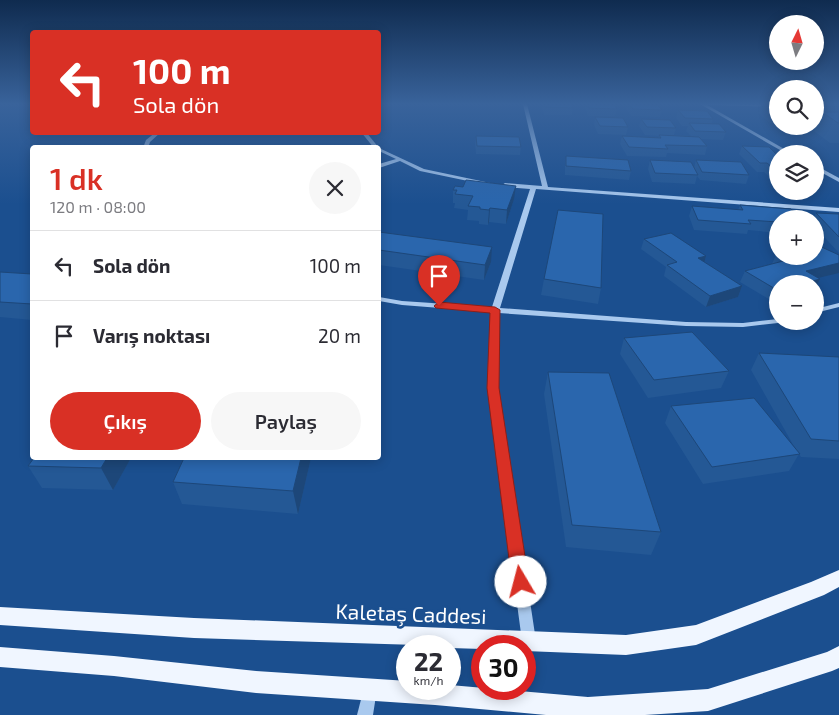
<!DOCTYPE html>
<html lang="tr">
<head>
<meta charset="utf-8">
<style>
	:root { --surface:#fff; --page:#f7f7f7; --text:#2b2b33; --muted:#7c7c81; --line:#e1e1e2; --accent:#d93025 }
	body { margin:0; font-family:"Exo 2",sans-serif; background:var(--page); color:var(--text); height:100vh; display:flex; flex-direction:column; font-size:19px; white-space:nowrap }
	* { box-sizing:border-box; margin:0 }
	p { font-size:16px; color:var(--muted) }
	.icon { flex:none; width:28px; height:28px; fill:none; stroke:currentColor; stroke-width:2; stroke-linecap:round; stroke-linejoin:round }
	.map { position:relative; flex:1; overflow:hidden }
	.details { position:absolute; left:30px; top:145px; width:351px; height:315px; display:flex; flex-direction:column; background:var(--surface); border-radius:5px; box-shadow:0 2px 12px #0003 }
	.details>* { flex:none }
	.banner { position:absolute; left:30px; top:30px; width:351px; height:105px; border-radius:5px; box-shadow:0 2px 12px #0003; background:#d93025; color:#fff; overflow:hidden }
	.needle { width:32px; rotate:5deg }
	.controls { position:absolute; left:769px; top:15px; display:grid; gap:10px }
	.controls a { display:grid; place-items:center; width:55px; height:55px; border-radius:50%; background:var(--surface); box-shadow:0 2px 12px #0003; font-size:25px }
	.speed { position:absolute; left:396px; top:635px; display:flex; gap:10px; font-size:25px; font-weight:700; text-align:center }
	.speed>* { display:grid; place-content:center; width:65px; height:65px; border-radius:50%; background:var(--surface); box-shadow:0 2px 12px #0003; line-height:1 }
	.speed small { font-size:12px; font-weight:400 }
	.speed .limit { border:8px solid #d22; background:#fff; color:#111 }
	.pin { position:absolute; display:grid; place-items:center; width:42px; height:42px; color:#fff; margin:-51px -21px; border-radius:50% 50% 50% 0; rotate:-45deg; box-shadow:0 0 5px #0007 }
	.pin .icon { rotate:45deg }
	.me { position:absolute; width:55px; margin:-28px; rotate:352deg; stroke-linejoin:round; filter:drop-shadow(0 0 4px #0008) }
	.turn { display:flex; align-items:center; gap:18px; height:105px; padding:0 20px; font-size:22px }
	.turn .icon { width:65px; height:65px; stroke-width:2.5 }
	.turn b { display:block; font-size:35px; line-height:42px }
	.round { display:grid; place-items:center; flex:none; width:52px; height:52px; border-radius:26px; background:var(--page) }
	.head { display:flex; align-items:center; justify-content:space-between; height:85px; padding:0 20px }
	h1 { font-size:30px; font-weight:600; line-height:38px; color:var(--accent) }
	.button { display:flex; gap:10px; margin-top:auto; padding:10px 20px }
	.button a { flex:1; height:58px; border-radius:30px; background:var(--accent); color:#fff; font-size:20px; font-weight:600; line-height:58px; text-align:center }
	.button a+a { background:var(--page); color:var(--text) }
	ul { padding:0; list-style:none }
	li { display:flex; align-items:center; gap:15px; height:70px; padding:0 20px; border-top:1px solid var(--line) }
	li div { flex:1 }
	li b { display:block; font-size:19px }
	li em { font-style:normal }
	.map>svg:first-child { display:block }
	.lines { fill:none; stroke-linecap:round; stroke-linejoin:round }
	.minor { fill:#a9c9ee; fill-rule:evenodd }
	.major { fill:#f0f6ff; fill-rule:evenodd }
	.wall { fill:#245895 }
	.shaded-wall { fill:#1d4779 }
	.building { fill:#2a66ad; stroke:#1d4779 }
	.route { fill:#d93025; stroke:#8d1f18 }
	.labels { text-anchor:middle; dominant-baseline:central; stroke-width:5; stroke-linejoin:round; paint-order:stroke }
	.near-street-label { font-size:21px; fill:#fff; stroke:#1b4f8f }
</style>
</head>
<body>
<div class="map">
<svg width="839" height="715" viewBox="0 0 839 715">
	<rect width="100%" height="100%" fill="#1b4f8f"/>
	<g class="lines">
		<!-- minor -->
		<g class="minor">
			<path d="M523 104H527L548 187 839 208V212L536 189 500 308 686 322 743 323 778 319V321H782L778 323 743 327 686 326 499 313 498 388 536 641 534 646 529 648 524 646 522 641 488 388 491 312 402 305 379 301V297L402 301 492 307 530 189 505 187 502 185 505 183 542 186Z"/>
			<path d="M700 104 778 105V107L707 105 793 154H787Z"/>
			<path d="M156 132H161L150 142 148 148H143L146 140Z"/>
			<path d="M361 132H366L379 148 424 169 495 184 492 186 420 171 400 161 379 168V164L396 159 379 151V148H374Z"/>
			<path d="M815 165 839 178V182L815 169Z"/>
			<path d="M839 303V307L815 313V309Z"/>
			<path d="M370 682 375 684 377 689 373 715H357L365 684Z"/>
		</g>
		<!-- major -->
		<g class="major">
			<path d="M839 570V587L824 595 696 645 626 655 525 651V646H482V649L450 648V646L194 638 0 625V607L194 618 626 635 696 625 811 582Z"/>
			<path d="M839 646V668L832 671 708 711 645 715H546L435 705 256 693 114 676 0 667V647L114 656 256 671 408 681V689H450V685L588 697 708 689 827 652Z"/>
		</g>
	</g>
	<!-- wall -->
	<g class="wall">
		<path d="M542 104H572L573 108 572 115H544L542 107Z"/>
		<path d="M585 104H614L617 109 615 116H588L585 108Z"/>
		<path d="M627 104H657L662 110 660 117 631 116 626 109Z"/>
		<path d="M762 104H778V124L770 123 758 113Z"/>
		<path d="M815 104H839V143H830L814 131 820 117H815Z"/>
		<path d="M678 110 713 119 712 124 726 132 723 140 701 139 707 146 705 155 667 153 666 157 627 156 620 144 622 136 658 138 659 136 645 135 639 126 641 119 676 128 674 135 691 136 686 131 688 126H682L676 118Z"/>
		<path d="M595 117 628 127 626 135 598 134 594 125Z"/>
		<path d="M476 136 521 147 520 155 476 154 475 144Z"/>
		<path d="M742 146 778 156V185L764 172H757L739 154Z"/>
		<path d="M566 156 631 171 629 180 565 175V165Z"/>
		<path d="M650 160 694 168 696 160 749 175 746 184 700 180 697 176 695 184 652 182 648 169Z"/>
		<path d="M815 177 821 181 816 190H815Z"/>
		<path d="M453 190 514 199 506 224 489 222 488 225 479 224V221L467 220 468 210 454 208 455 203H453Z"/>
		<path d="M740 205 778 219V233L748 230 747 234 694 230 689 216 692 206 738 210Z"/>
		<path d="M816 213 839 214V253L815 227V219H813Z"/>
		<path d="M379 232 491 262 484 280 379 265Z"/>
		<path d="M644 239 706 256 704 262 742 286 738 297 706 307 664 276 666 267 641 249Z"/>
		<path d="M778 254V256H815L818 278 820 279 815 289V284H778V300L772 301 740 282 745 271 772 264 776 255Z"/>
		<path d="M0 272 32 274V320L0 317Z"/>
		<path d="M544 279 601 288 598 304 541 295Z"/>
		<path d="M624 338 729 371 721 388 648 398 620 354Z"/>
		<path d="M759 353 839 357V459L801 457 799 454 789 471 703 484 665 423 671 406 796 450 751 370Z"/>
		<path d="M548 372 661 532 651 555 566 547 544 394Z"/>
		<path d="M34 458H131L113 490 42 488 28 466Z"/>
		<path d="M184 458H311L298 514 182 504 173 482Z"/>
	</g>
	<!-- shaded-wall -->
	<g class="shaded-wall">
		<path d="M516 186 514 199 506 224 507 210Z"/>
		<path d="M490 208 489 222 488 225 489 210Z"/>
		<path d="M492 247 491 262 484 280 485 265Z"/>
		<path d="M706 256 703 267 698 258Z"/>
		<path d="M839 263V273L801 282 806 271Z"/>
		<path d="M820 279 815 289V284H801Z"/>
		<path d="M742 286 738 297 706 307 710 296Z"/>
		<path d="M777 290H778V300L772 301Z"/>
		<path d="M107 458H131L113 490 101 468Z"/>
		<path d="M301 458H311L298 514 293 491Z"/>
	</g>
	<!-- building -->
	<g class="building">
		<path d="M544 104H572L573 108 545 107Z"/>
		<path d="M587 104H614L617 109 589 108Z"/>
		<path d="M629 104H657L662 110 633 109Z"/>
		<path d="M678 110 707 111 713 119 685 118Z"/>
		<path d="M822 112H839V123H838Z"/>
		<path d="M595 117 623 118 628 127 600 126Z"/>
		<path d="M641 119 670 120 676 128 647 127Z"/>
		<path d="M689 123 719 124 726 132 695 131Z"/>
		<path d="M659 135 699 137 707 146 665 145 668 149 629 147 622 136 661 138Z"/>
		<path d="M476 136 519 137 521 147 477 146Z"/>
		<path d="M742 146 769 147 778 156V172L767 163H760Z"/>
		<path d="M566 156 628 160 631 171 566 166Z"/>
		<path d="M650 160 691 162 698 175 655 173Z"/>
		<path d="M696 160 741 162 749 175 702 172Z"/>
		<path d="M815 177 821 181H815Z"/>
		<path d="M466 180 516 186 507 210 490 208 489 210 480 209V207L468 206 473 196 455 194 457 190H453L455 186 463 187Z"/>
		<path d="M740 205 791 209 799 219H778V222L748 220 751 224 698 220 692 206 743 210Z"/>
		<path d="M558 210 603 214 601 288 544 279Z"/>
		<path d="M816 213 839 214V237Z"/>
		<path d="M379 232 492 247 485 265 379 250Z"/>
		<path d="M671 233 706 256 698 258 742 286 710 296 667 265 677 262 644 239Z"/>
		<path d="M815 244 839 255V263L806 271 820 279 801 284H778V290H777L745 271 787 260 779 256H815Z"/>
		<path d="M0 272 32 274V304L0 302Z"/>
		<path d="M692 332 729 371 654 380 624 338Z"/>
		<path d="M759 353 839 357V441L811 439Z"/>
		<path d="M548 372 609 373 661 532 572 525Z"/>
		<path d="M754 398 800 454 712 467 671 406Z"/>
		<path d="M34 458H107L101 468 28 466Z"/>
		<path d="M184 458H301L293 491 173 482Z"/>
	</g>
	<!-- sky -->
	<linearGradient id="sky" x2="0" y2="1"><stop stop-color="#0f2b4f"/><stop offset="0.51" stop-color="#39639b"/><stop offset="1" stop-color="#39639b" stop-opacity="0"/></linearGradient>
	<rect width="839" height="204" fill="url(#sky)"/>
	<!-- route -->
	<path class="route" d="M439 302 495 307 500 310 499 388 529 582 527 588 521 590 515 588 512 582 487 388 490 313 436 308 434 306Z"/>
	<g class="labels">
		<!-- near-street labels -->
		<g class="near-street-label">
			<text transform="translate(411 613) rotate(2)">Kaletaş Caddesi</text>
		</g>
	</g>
</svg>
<div class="controls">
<a><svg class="needle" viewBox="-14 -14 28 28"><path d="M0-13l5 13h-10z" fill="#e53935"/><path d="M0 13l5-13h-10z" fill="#7c7c81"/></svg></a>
<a><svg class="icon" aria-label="search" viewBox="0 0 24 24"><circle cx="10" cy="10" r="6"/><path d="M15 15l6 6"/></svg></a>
<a><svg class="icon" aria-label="layers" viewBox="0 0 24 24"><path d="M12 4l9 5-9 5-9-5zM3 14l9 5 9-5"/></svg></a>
<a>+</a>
<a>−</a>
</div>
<div class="speed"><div>22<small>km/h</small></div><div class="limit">30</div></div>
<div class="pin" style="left:439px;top:306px;background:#d93025"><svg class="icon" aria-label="arrive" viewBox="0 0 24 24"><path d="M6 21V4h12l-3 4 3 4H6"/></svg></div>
<svg class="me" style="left:521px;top:582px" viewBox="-20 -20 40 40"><circle r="19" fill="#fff"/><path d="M0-13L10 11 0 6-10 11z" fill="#d93025"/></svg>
<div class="banner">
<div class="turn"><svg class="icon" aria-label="left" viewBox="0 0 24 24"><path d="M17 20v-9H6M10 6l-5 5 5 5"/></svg><div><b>100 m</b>Sola dön</div></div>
</div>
<section class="details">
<div class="head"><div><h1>1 dk</h1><p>120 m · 08:00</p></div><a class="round"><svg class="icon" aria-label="close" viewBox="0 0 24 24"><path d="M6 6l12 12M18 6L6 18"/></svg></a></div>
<ul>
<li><svg class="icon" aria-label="left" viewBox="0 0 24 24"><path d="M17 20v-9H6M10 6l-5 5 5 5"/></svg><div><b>Sola dön</b></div><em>100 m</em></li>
<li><svg class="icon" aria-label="arrive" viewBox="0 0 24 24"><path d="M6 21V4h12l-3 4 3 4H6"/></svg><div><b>Varış noktası</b></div><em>20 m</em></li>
</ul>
<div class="button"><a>Çıkış</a><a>Paylaş</a></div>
</section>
</div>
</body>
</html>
